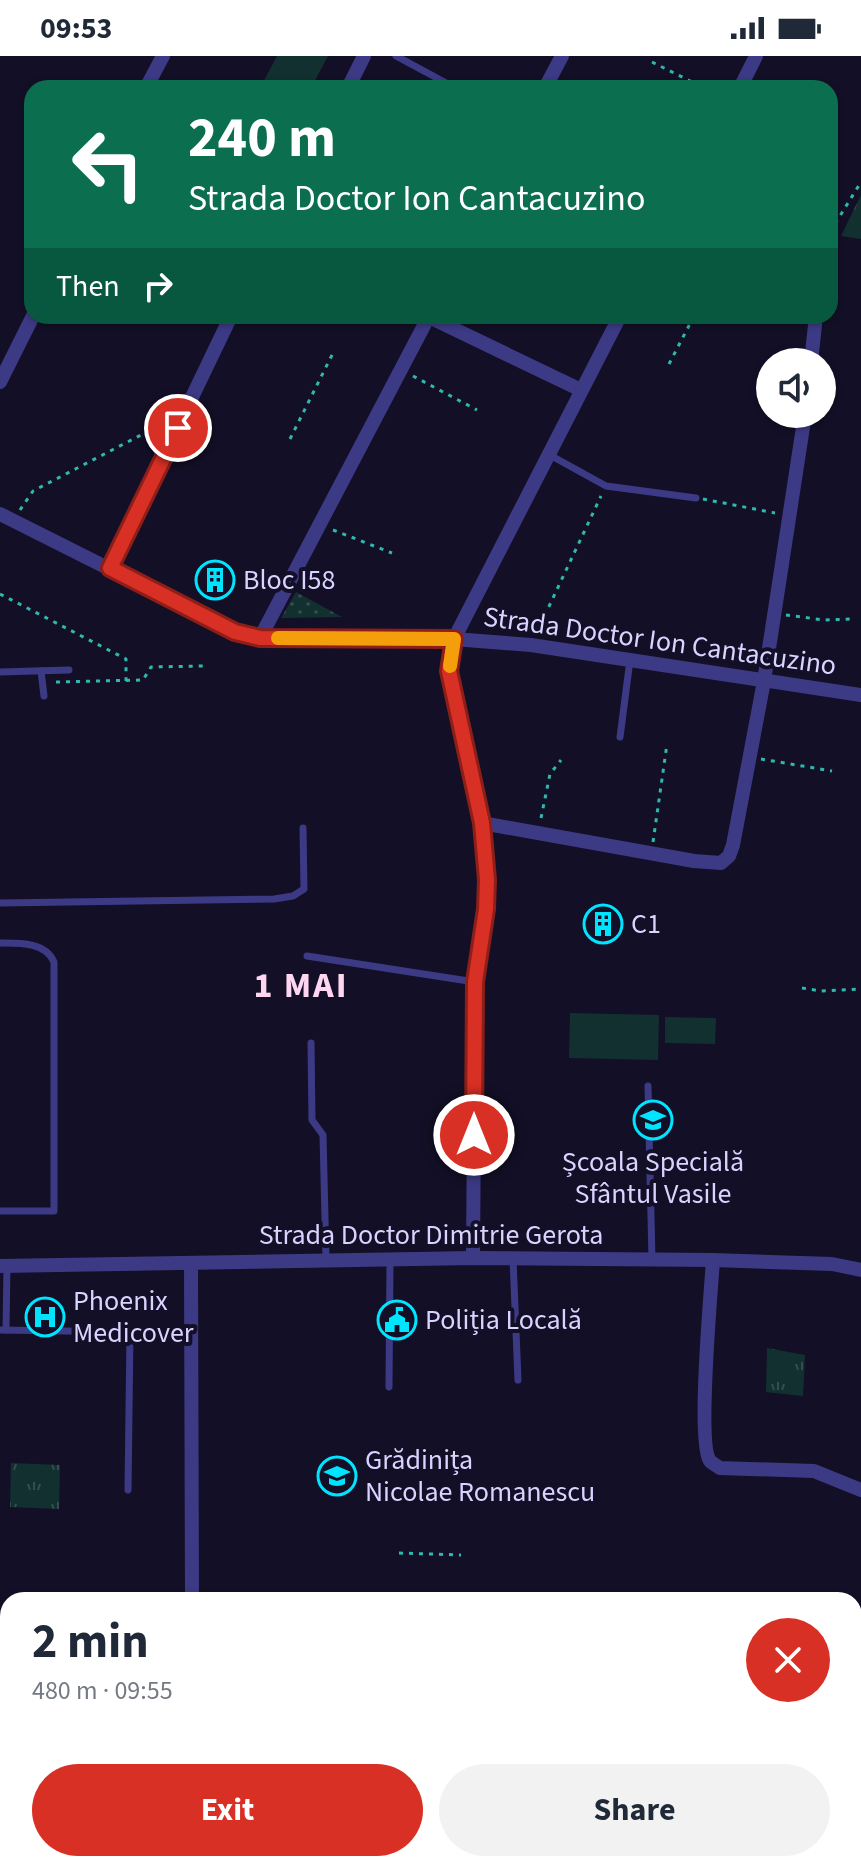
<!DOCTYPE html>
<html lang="en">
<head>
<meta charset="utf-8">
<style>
	:root { --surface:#fff; --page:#f2f2f3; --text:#1f2937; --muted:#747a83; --accent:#d93025 }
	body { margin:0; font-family:"Source Sans 3",sans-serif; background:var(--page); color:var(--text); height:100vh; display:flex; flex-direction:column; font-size:30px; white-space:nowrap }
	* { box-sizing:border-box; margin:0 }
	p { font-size:26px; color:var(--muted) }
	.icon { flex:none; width:44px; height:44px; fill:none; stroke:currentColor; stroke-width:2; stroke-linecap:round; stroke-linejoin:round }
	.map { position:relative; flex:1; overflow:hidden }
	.panel { position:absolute; left:0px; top:1536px; width:862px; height:280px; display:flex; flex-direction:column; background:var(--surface); border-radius:24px 24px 0 0; box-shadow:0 2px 6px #0004 }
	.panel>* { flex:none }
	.banner { position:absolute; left:24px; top:24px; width:814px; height:244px; border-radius:24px; box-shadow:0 2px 6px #0004; background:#0b6e4f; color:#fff; overflow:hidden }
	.controls { position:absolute; left:756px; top:292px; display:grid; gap:16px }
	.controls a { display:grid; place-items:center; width:80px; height:80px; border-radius:50%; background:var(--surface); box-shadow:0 2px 6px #0004; font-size:40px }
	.pin { position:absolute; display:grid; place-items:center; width:68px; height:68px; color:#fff; margin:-34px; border:4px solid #fff; border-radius:50%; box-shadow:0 2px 8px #0007 }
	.me { position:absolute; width:88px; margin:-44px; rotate:0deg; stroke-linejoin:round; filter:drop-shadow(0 0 6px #0008) }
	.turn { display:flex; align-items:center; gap:28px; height:168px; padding:0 32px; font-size:36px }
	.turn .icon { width:104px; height:104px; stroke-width:2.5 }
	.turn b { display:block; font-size:56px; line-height:68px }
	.then { display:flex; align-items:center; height:76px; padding:0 32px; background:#0003; gap:16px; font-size:30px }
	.round { display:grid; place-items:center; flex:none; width:84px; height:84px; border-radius:42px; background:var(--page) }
	.headline { display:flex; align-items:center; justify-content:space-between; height:136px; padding:0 32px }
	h1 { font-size:48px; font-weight:700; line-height:60px }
	.button { display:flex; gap:16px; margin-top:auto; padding:16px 32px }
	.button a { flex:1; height:92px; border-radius:48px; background:var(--accent); color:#fff; font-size:32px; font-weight:700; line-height:92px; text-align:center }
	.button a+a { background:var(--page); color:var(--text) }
	.status { display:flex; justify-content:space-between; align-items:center; height:56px; padding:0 40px; background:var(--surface); direction:ltr }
	.status svg { height:22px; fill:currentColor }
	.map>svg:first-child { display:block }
	.grass { fill:url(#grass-dots) }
	.park { fill:url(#park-tufts) }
	.pitch { fill:#12302f }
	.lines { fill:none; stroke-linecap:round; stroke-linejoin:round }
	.path { stroke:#2fb8b0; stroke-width:3; stroke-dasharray:4 6; stroke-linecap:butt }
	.lane { stroke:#3d3a85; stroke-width:7 }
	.street { stroke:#3d3a85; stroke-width:14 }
	.route-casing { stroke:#8d1f18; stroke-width:20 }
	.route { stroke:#d93025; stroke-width:14 }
	.slow { stroke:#f59e0b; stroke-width:14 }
	.labels { text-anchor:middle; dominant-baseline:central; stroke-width:8; stroke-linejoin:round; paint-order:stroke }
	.poi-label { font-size:28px; fill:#d9d4ff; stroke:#130f26; text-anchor:start }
	.street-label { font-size:28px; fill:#d9d4ff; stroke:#130f26 }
	.district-label { font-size:36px; font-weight:bold; letter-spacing:2px; fill:#ffd6f0; stroke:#130f26 }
</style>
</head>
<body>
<div class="status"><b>09:53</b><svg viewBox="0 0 49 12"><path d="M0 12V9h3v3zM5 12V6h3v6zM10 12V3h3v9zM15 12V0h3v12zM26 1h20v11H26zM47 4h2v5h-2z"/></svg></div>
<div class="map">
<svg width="861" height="1816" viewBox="0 0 861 1816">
	<defs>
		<pattern id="grass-dots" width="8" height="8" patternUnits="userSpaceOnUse" patternTransform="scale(2)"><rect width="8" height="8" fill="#12302f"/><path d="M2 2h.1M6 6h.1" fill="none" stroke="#344d4e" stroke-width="1.8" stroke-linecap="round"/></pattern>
		<pattern id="park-tufts" width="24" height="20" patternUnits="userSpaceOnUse" patternTransform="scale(2)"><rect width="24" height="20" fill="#12302f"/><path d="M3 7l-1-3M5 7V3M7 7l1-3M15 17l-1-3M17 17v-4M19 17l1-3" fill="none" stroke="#344d4e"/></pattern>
	</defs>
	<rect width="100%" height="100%" fill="#130f26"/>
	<!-- grass -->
	<path class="grass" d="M296 536 342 561 281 562Z"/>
	<!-- park -->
	<g class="park">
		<path d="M861 139V183L841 180Z"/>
		<path d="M767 1292 805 1299 803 1340 766 1336Z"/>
		<path d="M11 1407 60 1409 59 1453 10 1451Z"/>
	</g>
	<!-- pitch -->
	<g class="pitch">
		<path d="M277 0H328L311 32H260Z"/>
		<path d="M570 957 659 959 658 1004 569 1002Z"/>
		<path d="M665 961 716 962 715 988 665 987Z"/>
	</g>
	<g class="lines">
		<!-- path -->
		<g class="path">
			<path d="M652 6 704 32"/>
			<path d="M830 176 861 126"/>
			<path d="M669 308 694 260"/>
			<path d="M413 320 477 354"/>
			<path d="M290 383 334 295"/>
			<path d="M703 443 775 457"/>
			<path d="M20 454 33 435 141 379"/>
			<path d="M333 474 392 497"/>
			<path d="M0 538 126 603V625"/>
			<path d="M786 559 824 564 850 563"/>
			<path d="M536 578 601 440"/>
			<path d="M56 626 143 624 151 611 204 610"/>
			<path d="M761 703 832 715"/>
			<path d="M541 762 550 718 561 704"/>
			<path d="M653 786 667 688"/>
			<path d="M802 932 821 935 861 933"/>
			<path d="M399 1497 461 1499"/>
		</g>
		<!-- lane -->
		<g class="lane">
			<path d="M396 0 448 28"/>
			<path d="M548 398 606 430 696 442"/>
			<path d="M41 615 44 640"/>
			<path d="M0 616 69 614"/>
			<path d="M620 681 630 604"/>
			<path d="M0 847 274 843 293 840 304 833 303 772"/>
			<path d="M0 887C19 887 46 886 54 906V1155H0"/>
			<path d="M307 900 475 926"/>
			<path d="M311 987 312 1064 323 1079 326 1204"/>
			<path d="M648 1030 652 1204"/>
			<path d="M513 1203 518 1324"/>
			<path d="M0 1274 130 1276 128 1434"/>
			<path d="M6 1274 7 1209"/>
			<path d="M389 1331 390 1204"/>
			<path d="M673 1816V1808"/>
		</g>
		<!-- street -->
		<g class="street">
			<path d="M146 32 163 0"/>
			<path d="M348 32 364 0"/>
			<path d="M545 32 562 0"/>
			<path d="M740 32 756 0"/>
			<path d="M427 260 581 334"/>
			<path d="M811 306 816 260"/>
			<path d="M0 326 33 260"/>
			<path d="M0 458 235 576 260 582 454 583 531 589 861 639"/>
			<path d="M110 512 231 260"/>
			<path d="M260 582 429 260"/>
			<path d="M482 767 694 805 721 807 729 800 733 789 764 625 805 358"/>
			<path d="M473 1202 475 926 486 853 487 824 482 767 449 615 454 583 620 260"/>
			<path d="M713 1204C711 1235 697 1388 710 1405 710 1406 719 1411 720 1412L814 1415 861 1434"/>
			<path d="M191 1207 192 1544"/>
			<path d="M0 1210 473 1202 713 1204 832 1208 861 1214"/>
			<path d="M0 1586H8"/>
			<path d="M854 1674 861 1678"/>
		</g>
	</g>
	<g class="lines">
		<defs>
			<path id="route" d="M178 372 110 512 235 576 260 582 454 583 449 615 482 767 487 824 486 853 475 926 474 1079"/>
		</defs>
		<!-- route casing -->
		<use href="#route" class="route-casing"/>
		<!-- route -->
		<use href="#route" class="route"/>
		<!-- slow -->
		<path class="slow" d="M278 582 454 583 450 610"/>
	</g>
	<!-- icons -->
	<defs>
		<symbol id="building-ring" viewBox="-11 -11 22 22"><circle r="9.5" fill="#130f26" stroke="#00e5ff" stroke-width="1.5"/><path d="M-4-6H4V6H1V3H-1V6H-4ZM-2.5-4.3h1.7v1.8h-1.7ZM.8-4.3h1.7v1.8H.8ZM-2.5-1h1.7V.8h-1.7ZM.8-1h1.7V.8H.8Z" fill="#00e5ff"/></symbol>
		<symbol id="school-ring" viewBox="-11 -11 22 22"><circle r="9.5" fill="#130f26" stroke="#00e5ff" stroke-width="1.5"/><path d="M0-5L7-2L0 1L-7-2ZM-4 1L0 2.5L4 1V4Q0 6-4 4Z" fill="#00e5ff"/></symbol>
		<symbol id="hospital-ring" viewBox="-11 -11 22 22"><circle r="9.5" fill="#130f26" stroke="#00e5ff" stroke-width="1.5"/><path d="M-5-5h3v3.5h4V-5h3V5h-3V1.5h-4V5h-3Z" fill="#00e5ff"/></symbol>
		<symbol id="civic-ring" viewBox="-11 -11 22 22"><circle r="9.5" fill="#130f26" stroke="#00e5ff" stroke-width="1.5"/><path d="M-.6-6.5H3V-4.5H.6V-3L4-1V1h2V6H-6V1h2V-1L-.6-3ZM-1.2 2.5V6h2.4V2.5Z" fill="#00e5ff"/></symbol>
	</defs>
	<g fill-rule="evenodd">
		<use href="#building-ring" x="193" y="502" width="44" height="44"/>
		<use href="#building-ring" x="581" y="846" width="44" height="44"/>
		<use href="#school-ring" x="631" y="1042" width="44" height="44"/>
		<use href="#hospital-ring" x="23" y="1239" width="44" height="44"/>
		<use href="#civic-ring" x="375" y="1242" width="44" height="44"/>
		<use href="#school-ring" x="315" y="1398" width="44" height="44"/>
	</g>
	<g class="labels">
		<!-- poi labels -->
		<g class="poi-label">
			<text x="243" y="524">Bloc I58</text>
			<text x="631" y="868">C1</text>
			<text x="653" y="1106" text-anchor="middle">Școala Specială<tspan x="653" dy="32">Sfântul Vasile</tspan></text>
			<text x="73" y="1245">Phoenix<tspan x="73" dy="32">Medicover</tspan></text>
			<text x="425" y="1264">Poliția Locală</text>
			<text x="365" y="1404">Grădinița<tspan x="365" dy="32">Nicolae Romanescu</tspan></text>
		</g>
		<!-- street labels -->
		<g class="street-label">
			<text transform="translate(660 585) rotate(8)">Strada Doctor Ion Cantacuzino</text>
			<text x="431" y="1179">Strada Doctor Dimitrie Gerota</text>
		</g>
		<!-- district labels -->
		<g class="district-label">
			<text x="301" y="929">1 MAI</text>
		</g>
	</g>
</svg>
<div class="controls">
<a><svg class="icon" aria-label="sound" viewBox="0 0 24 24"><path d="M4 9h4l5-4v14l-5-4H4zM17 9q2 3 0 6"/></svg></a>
</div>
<div class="pin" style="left:178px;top:372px;background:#d93025"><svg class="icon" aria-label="arrive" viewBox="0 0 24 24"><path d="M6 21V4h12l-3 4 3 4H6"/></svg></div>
<svg class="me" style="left:474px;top:1079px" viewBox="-20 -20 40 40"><circle r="17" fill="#d93025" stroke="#fff" stroke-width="3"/><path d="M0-11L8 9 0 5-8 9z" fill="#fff"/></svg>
<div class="banner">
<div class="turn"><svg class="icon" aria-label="left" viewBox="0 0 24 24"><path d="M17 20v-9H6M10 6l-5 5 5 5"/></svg><div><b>240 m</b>Strada Doctor Ion Cantacuzino</div></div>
<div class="then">Then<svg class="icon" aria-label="right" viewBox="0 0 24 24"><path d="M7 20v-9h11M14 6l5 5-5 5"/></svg></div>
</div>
<section class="panel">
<div class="headline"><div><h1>2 min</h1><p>480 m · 09:55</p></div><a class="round" style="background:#d93025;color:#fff"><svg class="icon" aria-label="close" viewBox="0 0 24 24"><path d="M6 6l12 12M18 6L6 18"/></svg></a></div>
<div class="button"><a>Exit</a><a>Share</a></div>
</section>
</div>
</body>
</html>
